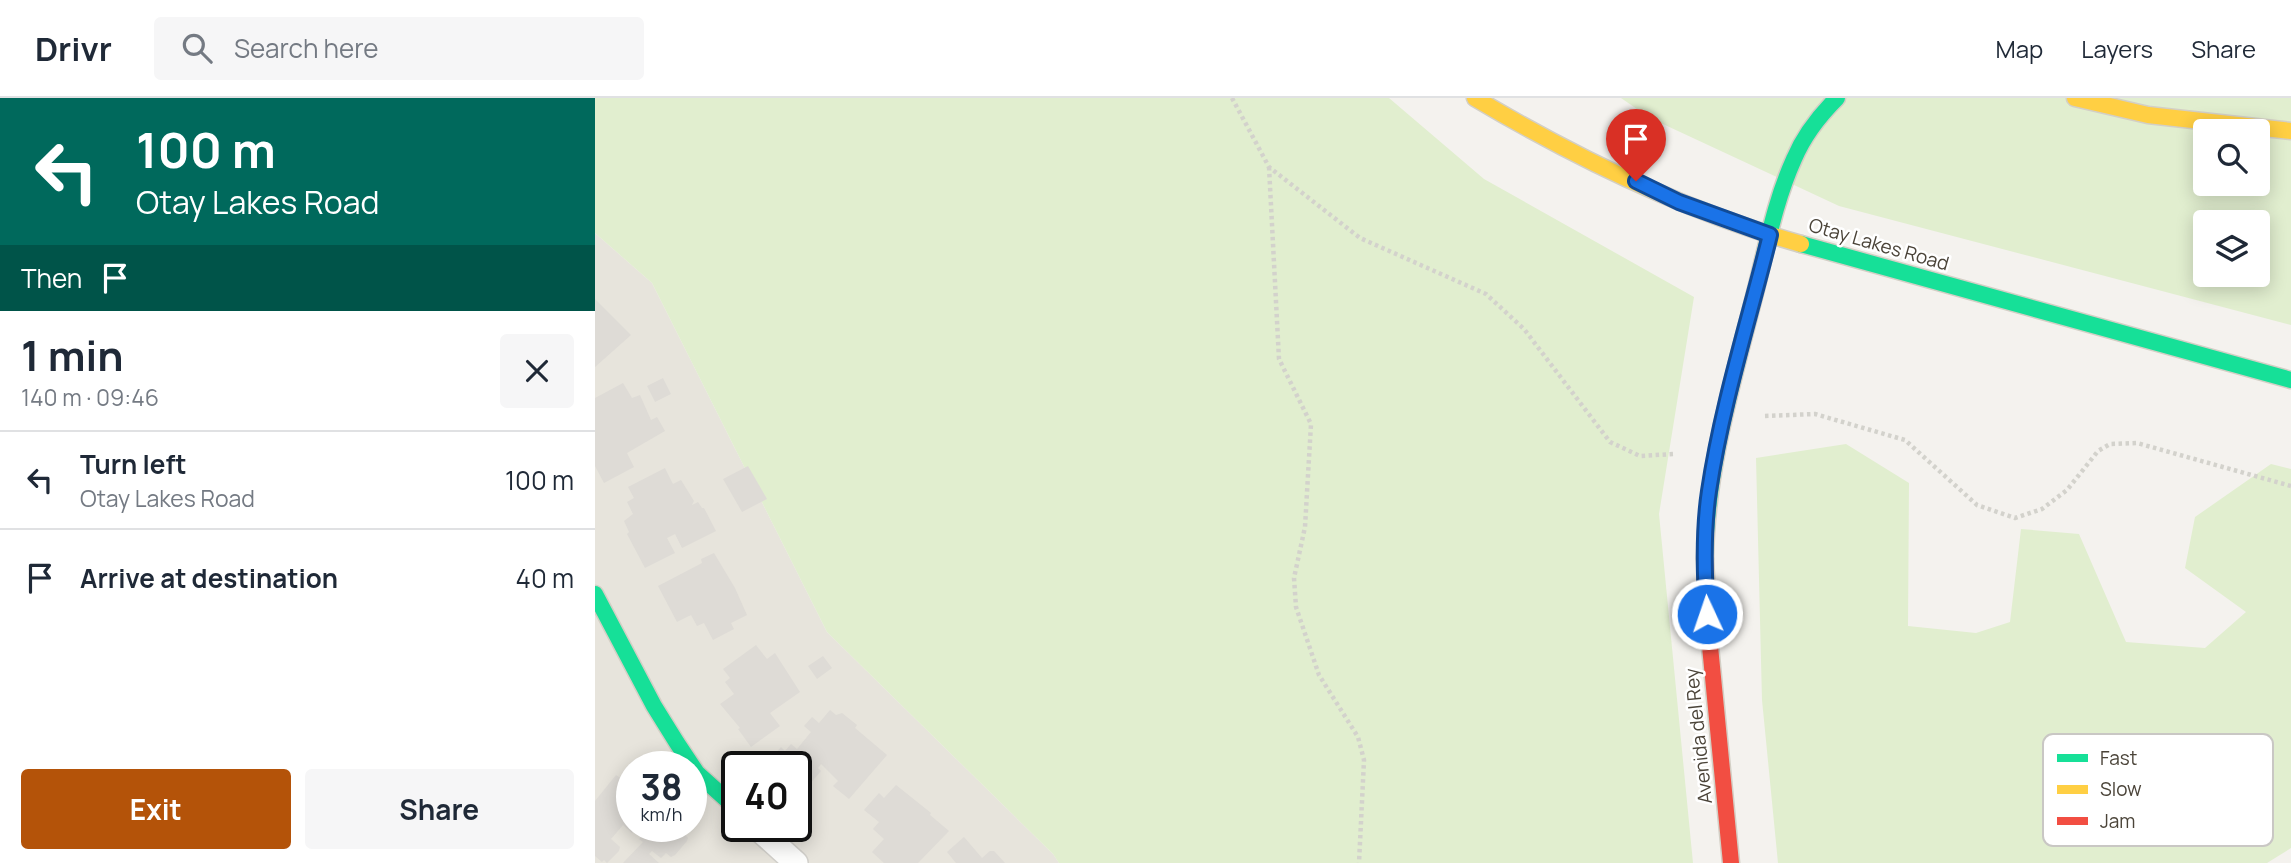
<!DOCTYPE html>
<html lang="en">
<head>
<meta charset="utf-8">
<style>
	:root { --surface:#fff; --page:#f6f6f7; --text:#1f2937; --muted:#747a83; --line:#e0e1e3; --accent:#b45309 }
	body { margin:0; font-family:Manrope,sans-serif; background:var(--page); color:var(--text); height:100vh; display:flex; flex-direction:column; font-size:26px; white-space:nowrap }
	* { box-sizing:border-box; margin:0 }
	p { font-size:23px; color:var(--muted) }
	.icon { flex:none; width:38px; height:38px; fill:none; stroke:currentColor; stroke-width:2; stroke-linecap:round; stroke-linejoin:round }
	.map { position:relative; flex:1; overflow:hidden }
	.side { display:flex; flex-direction:column; background:var(--surface); width:595px }
	.side>* { flex:none }
	.hud { background:#00695c; color:#fff; overflow:hidden }
	.tools { position:absolute; left:1598px; top:21px; display:grid; gap:14px }
	.tools a { display:grid; place-items:center; width:77px; height:77px; border-radius:7px; background:var(--surface); box-shadow:0 4px 18px #0003; font-size:35px }
	.speed { position:absolute; left:21px; top:653px; display:flex; gap:14px; font-size:35px; font-weight:700; text-align:center }
	.speed>* { display:grid; place-content:center; width:91px; height:91px; border-radius:50%; background:var(--surface); box-shadow:0 4px 18px #0003; line-height:1 }
	.speed small { font-size:18px; font-weight:400 }
	.speed .limit { border:4px solid #111; border-radius:10px; background:#fff; color:#111 }
	.pin { position:absolute; display:grid; place-items:center; width:60px; height:60px; color:#fff; margin:-72px -30px; border-radius:50% 50% 50% 0; rotate:-45deg; box-shadow:0 0 7px #0007 }
	.pin .icon { rotate:45deg }
	.me { position:absolute; width:77px; margin:-38px; rotate:357deg; stroke-linejoin:round; filter:drop-shadow(0 0 5px #0008) }
	.turn { display:flex; align-items:center; gap:24px; height:147px; padding:0 21px; font-size:32px }
	.turn .icon { width:91px; height:91px; stroke-width:2.5 }
	.turn b { display:block; font-size:49px; line-height:60px }
	.then { display:flex; align-items:center; height:66px; padding:0 21px; background:#0003; gap:14px; font-size:26px }
	.round { display:grid; place-items:center; flex:none; width:74px; height:74px; border-radius:7px; background:var(--page) }
	.head { display:flex; align-items:center; justify-content:space-between; height:119px; padding:0 21px }
	h1 { font-size:42px; font-weight:700; line-height:52px }
	.primary-button { display:flex; gap:14px; margin-top:auto; padding:14px 21px }
	.primary-button a { flex:1; height:80px; border-radius:7px; background:var(--accent); color:#fff; font-size:28px; font-weight:700; line-height:80px; text-align:center }
	.primary-button a+a { background:var(--page); color:var(--text) }
	ul { padding:0; list-style:none }
	li { display:flex; align-items:center; gap:21px; height:98px; padding:0 21px; border-top:2px solid var(--line) }
	li div { flex:1 }
	li b { display:block; font-size:26px }
	li em { font-style:normal }
	header { display:flex; align-items:center; gap:42px; box-sizing:border-box; height:98px; padding:0 35px; background:var(--surface); border-bottom:2px solid var(--line) }
	header strong { font-size:33px }
	nav { display:flex; gap:38px; margin-inline-start:auto; font-size:24px }
	.search { width:490px; height:63px; background:var(--page); display:flex; align-items:center; gap:18px; box-sizing:border-box; padding:0 24px; border-radius:7px; color:var(--muted); font-size:26px }
	main { display:flex; flex:1; min-height:0 }
	.map>svg:first-child { display:block }
	.residential { fill:#e7e4dc; fill-rule:evenodd }
	.green { fill:#e1eecf; fill-rule:evenodd }
	.building { fill:#dedbd6 }
	.lines { fill:none; stroke-linecap:round; stroke-linejoin:round }
	.street-casing { stroke:#d2d0cb; stroke-width:26 }
	.fast-casing { stroke:#d3cfc5; stroke-width:19 }
	.slow-casing { stroke:#d3cfc5; stroke-width:19 }
	.jam-casing { stroke:#d3cfc5; stroke-width:19 }
	.path { stroke:#d3d2cc; stroke-width:4.5; stroke-dasharray:3.5 3.5; stroke-linecap:butt }
	.street { stroke:#fdfdfc; stroke-width:23 }
	.fast { stroke:#16e098; stroke-width:16 }
	.slow { stroke:#ffcf43; stroke-width:16 }
	.jam { stroke:#f24e42; stroke-width:16 }
	.route-casing { stroke:#114b97; stroke-width:18 }
	.route { stroke:#1a73e8; stroke-width:12 }
	.labels { text-anchor:middle; dominant-baseline:central; stroke-width:5; stroke-linejoin:round; paint-order:stroke }
	.street-label { font-size:19px; fill:#4b4439; stroke:#fff }
	.key { fill:#fff; stroke:#c9c7c4; stroke-width:2 }
	.key-label { font-size:19px; fill:#4b4439 }
</style>
</head>
<body>
<header>
<strong>Drivr</strong>
<div class="search"><svg class="icon" aria-label="search" viewBox="0 0 24 24"><circle cx="10" cy="10" r="6"/><path d="M15 15l6 6"/></svg>Search here</div>
<nav><a>Map</a><a>Layers</a><a>Share</a></nav>
</header>
<main>
<section class="side">
<div class="hud">
<div class="turn"><svg class="icon" aria-label="left" viewBox="0 0 24 24"><path d="M17 20v-9H6M10 6l-5 5 5 5"/></svg><div><b>100 m</b>Otay Lakes Road</div></div>
<div class="then">Then<svg class="icon" aria-label="arrive" viewBox="0 0 24 24"><path d="M6 21V4h12l-3 4 3 4H6"/></svg></div>
</div>
<div class="head"><div><h1>1 min</h1><p>140 m · 09:46</p></div><a class="round"><svg class="icon" aria-label="close" viewBox="0 0 24 24"><path d="M6 6l12 12M18 6L6 18"/></svg></a></div>
<ul>
<li><svg class="icon" aria-label="left" viewBox="0 0 24 24"><path d="M17 20v-9H6M10 6l-5 5 5 5"/></svg><div><b>Turn left</b><p>Otay Lakes Road</p></div><em>100 m</em></li>
<li><svg class="icon" aria-label="arrive" viewBox="0 0 24 24"><path d="M6 21V4h12l-3 4 3 4H6"/></svg><div><b>Arrive at destination</b></div><em>40 m</em></li>
</ul>
<div class="primary-button"><a>Exit</a><a>Share</a></div>
</section>
<div class="map">
<svg width="1696" height="765" viewBox="0 0 1696 765">
	<rect width="100%" height="100%" fill="#f4f2ee"/>
	<!-- residential -->
	<path class="residential" d="M0 135 57 185 232 534 458 756 464 765H0ZM37 668H96V728H37ZM142 668H201V728H142Z"/>
	<!-- green -->
	<g class="green">
		<path d="M0 0H794L889 81 1099 199 1064 416 1098 765H464L458 756 232 534 57 185 0 135Z"/>
		<path d="M1026 0H1696V227L1244 108 1055 20ZM1610 33H1662V86H1610ZM1610 124H1662V177H1610Z"/>
		<path d="M1251 346 1314 385 1313 528 1381 535 1415 524 1426 431 1484 436 1531 544 1610 550 1651 514 1590 470 1600 419 1676 366 1696 371V750L1672 765H1183L1167 602 1161 360Z"/>
	</g>
	<!-- building -->
	<g class="building">
		<path d="M0 201 36 237 0 269Z"/>
		<path d="M68 280 76 296 60 304 52 288Z"/>
		<path d="M28 285 37 300 45 297 56 322 62 319 70 333 32 355 39 369 9 385 0 368V300Z"/>
		<path d="M153 368 172 401 147 414 128 381Z"/>
		<path d="M70 370 78 386 86 382 99 403 97 407 103 404 107 410H109L121 433 87 450 80 436 72 440 80 455 50 470 32 436 34 434 29 423 38 416 32 404 39 400 33 389Z"/>
		<path d="M119 455 140 490 152 517 136 525 139 531 118 542 109 525 102 528 96 517 82 524 63 488 107 465 106 461Z"/>
		<path d="M161 547 172 561 180 555 205 594 175 615 185 628 156 649 143 631 145 630 125 606 139 596 130 584 135 580 128 571Z"/>
		<path d="M228 558 237 570 222 581 213 568Z"/>
		<path d="M235 612 241 617 247 615 262 627 260 630 292 657 254 701 238 688 243 683 226 666 223 670 226 673 207 695 201 690V668H177L184 659 180 656 186 649 190 653 196 646 202 651 216 634 209 628 217 619 224 625Z"/>
		<path d="M21 677 37 688V728H82L93 740 92 743 80 757 76 759 71 755 66 760 57 753 54 756 64 765H28L48 744 44 741 48 737 41 731 37 735 28 727 16 741 25 749 24 753 12 765 9 762 7 764 0 758V703Z"/>
		<path d="M301 687 336 715 335 717 354 733 323 765H289L277 754 289 741 278 731 284 724 269 712 284 695 289 700Z"/>
		<path d="M369 739 387 760 395 753H399L410 765H361L352 754Z"/>
	</g>
	<g class="lines">
		<defs>
			<path id="street" d="M160 728 201 765"/>
			<g id="fast">
				<path d="M1206 146 1696 282"/>
				<path d="M1110 461C1111 371 1137 286 1159 199 1171 153 1179 105 1199 61 1209 37 1224 18 1242 0"/>
				<path d="M0 496 59 608 82 645 102 675 142 711"/>
			</g>
			<g id="slow">
				<path d="M880 0C981 60 1092 114 1206 146"/>
				<path d="M1480 0 1553 17 1696 33"/>
			</g>
			<path id="jam" d="M1110 461 1114 538 1136 765"/>
		</defs>
		<!-- street casing -->
		<use href="#street" class="street-casing"/>
		<!-- fast casing -->
		<use href="#fast" class="fast-casing"/>
		<!-- slow casing -->
		<use href="#slow" class="slow-casing"/>
		<!-- jam casing -->
		<use href="#jam" class="jam-casing"/>
		<!-- path -->
		<g class="path">
			<path d="M637 0 674 69 765 140 891 196 929 231 1015 344 1045 358 1078 356"/>
			<path d="M674 69 684 261 716 326 710 429 699 480 701 509 724 577 763 639 769 662 764 765"/>
			<path d="M1170 318 1220 316 1310 342 1382 407 1420 420 1447 411 1472 392 1503 353 1515 346 1542 345 1696 388"/>
		</g>
		<!-- street -->
		<use href="#street" class="street"/>
		<!-- fast -->
		<use href="#fast" class="fast"/>
		<!-- slow -->
		<use href="#slow" class="slow"/>
		<!-- jam -->
		<use href="#jam" class="jam"/>
	</g>
	<g class="lines">
		<defs>
			<path id="route" d="M1041 83 1084 104 1175 137C1154 222 1127 306 1114 393 1108 433 1109 475 1112 516"/>
		</defs>
		<!-- route casing -->
		<use href="#route" class="route-casing"/>
		<!-- route -->
		<use href="#route" class="route"/>
	</g>
	<g class="labels">
		<!-- street labels -->
		<g class="street-label">
			<text transform="translate(1284 146) rotate(16)">Otay Lakes Road</text>
			<text transform="translate(1103 638) rotate(-96)">Avenida del Rey</text>
		</g>
	</g>
	<!-- legend -->
	<rect x="1448" y="636" width="230" height="112" rx="10" class="key"/>
	<rect x="1462" y="656" width="31" height="8" fill="#16e098"/>
	<rect x="1462" y="687" width="31" height="9" fill="#ffcf43"/>
	<rect x="1462" y="719" width="31" height="8" fill="#f24e42"/>
	<g class="key-label">
		<text x="1505" y="667">Fast</text>
		<text x="1505" y="698">Slow</text>
		<text x="1505" y="730">Jam</text>
	</g>
</svg>
<div class="tools">
<a><svg class="icon" aria-label="search" viewBox="0 0 24 24"><circle cx="10" cy="10" r="6"/><path d="M15 15l6 6"/></svg></a>
<a><svg class="icon" aria-label="layers" viewBox="0 0 24 24"><path d="M12 4l9 5-9 5-9-5zM3 14l9 5 9-5"/></svg></a>
</div>
<div class="speed"><div>38<small>km/h</small></div><div class="limit">40</div></div>
<div class="pin" style="left:1041px;top:83px;background:#d93025"><svg class="icon" aria-label="arrive" viewBox="0 0 24 24"><path d="M6 21V4h12l-3 4 3 4H6"/></svg></div>
<svg class="me" style="left:1112px;top:516px" viewBox="-20 -20 40 40"><circle r="17" fill="#1a73e8" stroke="#fff" stroke-width="3"/><path d="M0-11L8 9 0 5-8 9z" fill="#fff"/></svg>
</div>
</main>
</body>
</html>
